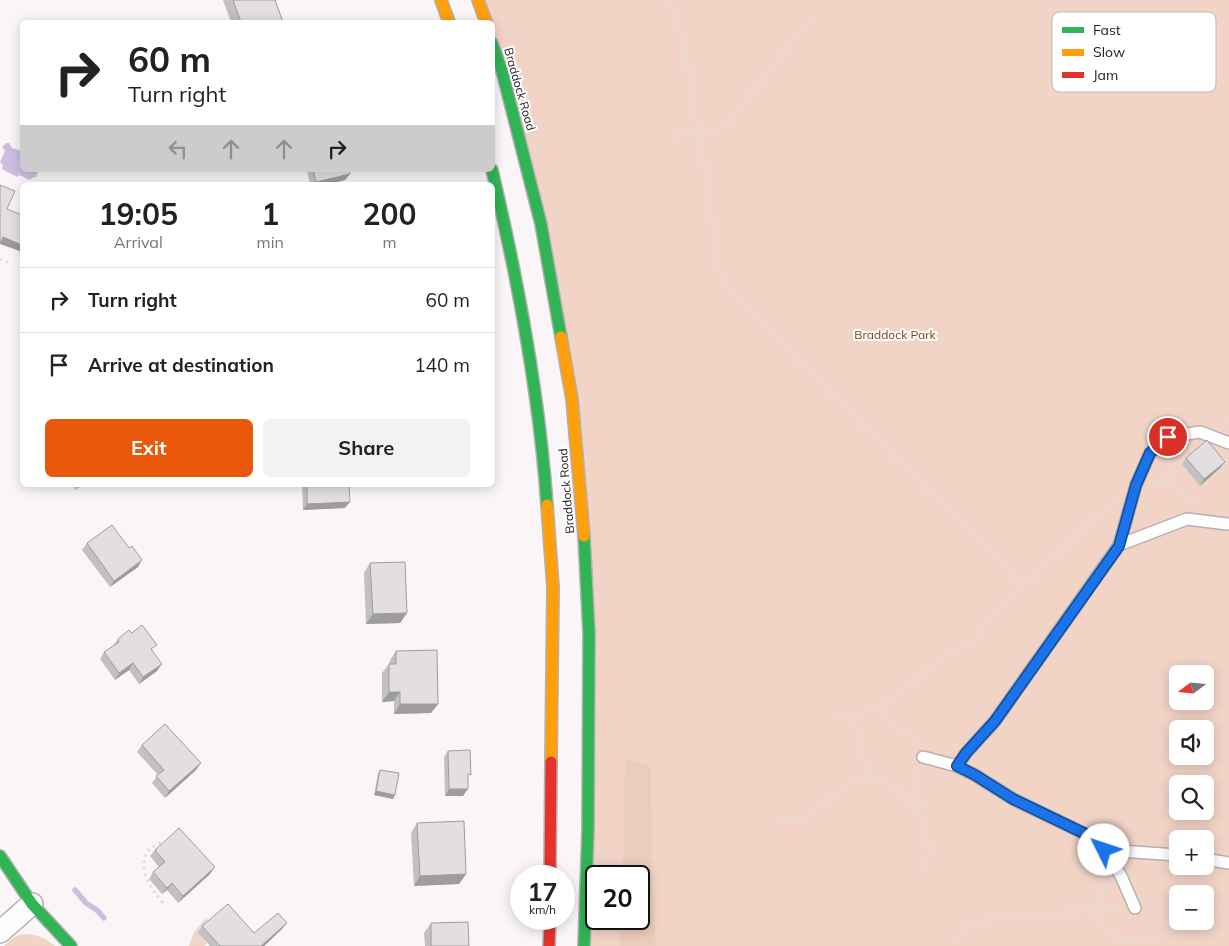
<!DOCTYPE html>
<html lang="en">
<head>
<meta charset="utf-8">
<style>
	:root { --surface:#fff; --page:#f2f2f2; --text:#222; --muted:#767676; --line:#e0e0e0; --accent:#ea580c }
	body { margin:0; font-family:Mulish,sans-serif; background:var(--page); color:var(--text); height:100vh; display:flex; flex-direction:column; font-size:19px; white-space:nowrap }
	* { box-sizing:border-box; margin:0 }
	p { font-size:16px; color:var(--muted) }
	.icon { flex:none; width:28px; height:28px; fill:none; stroke:currentColor; stroke-width:2; stroke-linecap:round; stroke-linejoin:round }
	.map { position:relative; flex:1; overflow:hidden }
	.details { position:absolute; left:20px; top:182px; width:475px; height:305px; display:flex; flex-direction:column; background:var(--surface); border-radius:8px; box-shadow:0 2px 12px #0003 }
	.details>* { flex:none }
	.guide { position:absolute; left:20px; top:20px; width:475px; height:152px; border-radius:8px; box-shadow:0 2px 12px #0003; background:#fff; color:var(--text); overflow:hidden }
	.needle { width:32px; rotate:254deg }
	.controls { position:absolute; left:1169px; top:665px; display:grid; gap:10px }
	.controls a { display:grid; place-items:center; width:45px; height:45px; border-radius:8px; background:var(--surface); box-shadow:0 2px 12px #0003; font-size:25px }
	.speed { position:absolute; left:510px; top:865px; display:flex; gap:10px; font-size:25px; font-weight:700; text-align:center }
	.speed>* { display:grid; place-content:center; width:65px; height:65px; border-radius:50%; background:var(--surface); box-shadow:0 2px 12px #0003; line-height:1 }
	.speed small { font-size:12px; font-weight:400 }
	.speed .limit { border:2px solid #111; border-radius:8px; background:#fff; color:#111 }
	.pin { position:absolute; display:grid; place-items:center; width:42px; height:42px; color:#fff; margin:-21px; border:2px solid #fff; border-radius:50%; box-shadow:0 1px 5px #0007 }
	.me { position:absolute; width:55px; margin:-28px; rotate:311deg; stroke-linejoin:round; filter:drop-shadow(0 0 4px #0008) }
	.turn { display:flex; align-items:center; gap:18px; height:105px; padding:0 25px; font-size:22px }
	.turn .icon { width:65px; height:65px; stroke-width:2.5 }
	.turn b { display:block; font-size:35px; line-height:42px }
	.lanes { display:flex; align-items:center; height:48px; padding:0 25px; background:#0003; justify-content:center; gap:25px; direction:ltr }
	.lanes .off { opacity:.35 }
	.eta { display:flex; justify-content:space-evenly; align-items:center; height:85px; text-align:center }
	.eta b { font-size:30px; font-weight:700; line-height:35px }
	.cta { display:flex; gap:10px; margin-top:auto; padding:10px 25px }
	.cta a { flex:1; height:58px; border-radius:8px; background:var(--accent); color:#fff; font-size:20px; font-weight:700; line-height:58px; text-align:center }
	.cta a+a { background:var(--page); color:var(--text) }
	ul { padding:0; list-style:none }
	li { display:flex; align-items:center; gap:15px; height:65px; padding:0 25px; border-top:1px solid var(--line) }
	li div { flex:1 }
	li b { display:block; font-size:19px }
	li em { font-style:normal }
	.map>svg:first-child { display:block }
	.green { fill:#f2d4c7; fill-rule:evenodd }
	.forest { fill:#ecccbc }
	.water { fill:#cebde1 }
	.lines { fill:none; stroke-linecap:round; stroke-linejoin:round }
	.stream { stroke:#cebde1; stroke-width:5.5 }
	.lane-casing { stroke:#b3b0b1; stroke-width:14 }
	.street-casing { stroke:#b3b0b1; stroke-width:24 }
	.fast-casing { stroke:#b3b0b1; stroke-width:14 }
	.slow-casing { stroke:#b3b0b1; stroke-width:14 }
	.jam-casing { stroke:#b3b0b1; stroke-width:14 }
	.path { stroke:#dfddde; stroke-width:3; stroke-dasharray:2.5 4; stroke-linecap:butt }
	.lane { stroke:#fefefe; stroke-width:11 }
	.street { stroke:#fefefe; stroke-width:21 }
	.fast { stroke:#30b455; stroke-width:11 }
	.slow { stroke:#ff9f0a; stroke-width:11 }
	.jam { stroke:#e5322d; stroke-width:11 }
	.wall { fill:#c3c0c1 }
	.shaded-wall { fill:#9f9c9d }
	.building { fill:#e3dfe0; stroke:#9f9c9d }
	.route-casing { stroke:#114b97; stroke-width:12 }
	.route { stroke:#1a73e8; stroke-width:9 }
	.labels { text-anchor:middle; dominant-baseline:central; stroke-width:4; stroke-linejoin:round; paint-order:stroke }
	.street-label { font-size:12px; fill:#1f1c1d; stroke:#fff }
	.park-label { font-size:12px; fill:#7e3c10; stroke:#fff }
	.key { fill:#fff; stroke:#bcbbbb; stroke-width:1 }
	.key-label { font-size:14px; fill:#1f1c1d }
</style>
</head>
<body>
<div class="map">
<svg width="1229" height="946" viewBox="0 0 1229 946">
	<rect width="100%" height="100%" fill="#faf6f7"/>
	<!-- green -->
	<g class="green">
		<path d="M476 0H1229V946H584L583 523 541 224ZM1178 674H1205V701H1178ZM1178 729H1205V756H1178ZM1178 784H1205V811H1178ZM1178 839H1205V866H1178ZM596 876H639V919H596ZM1178 894H1205V921H1178Z"/>
		<path d="M206 918 209 923 198 933 207 944 205 946H189L194 932Z"/>
		<path d="M22 934C36 934 45 937 55 946H4L14 937Z"/>
	</g>
	<!-- forest -->
	<path class="forest" d="M625 758 651 767 652 889 656 946H620L621 919H639V876H623Z"/>
	<!-- water -->
	<path class="water" d="M6 143H9L12 148 22 151V170H39L36 177 32 178 30 180 19 175 17 177 2 169 3 165 0 162 5 151 2 147Z"/>
	<g class="lines">
		<!-- stream -->
		<path class="stream" d="M75 890 86 903 98 911 104 918"/>
		<defs>
			<g id="lane">
				<path d="M1119 545 1187 519 1227 524"/>
				<path d="M923 757 957 766 975 775 1013 799 1098 840 1121 876 1135 908"/>
				<path d="M957 766 966 753 995 721 1119 545 1136 485 1150 453 1168 437 1200 432 1229 443"/>
				<path d="M1104 850 1178 855"/>
				<path d="M1205 859 1229 863"/>
			</g>
			<path id="street" d="M0 932 32 904"/>
			<g id="fast">
				<path d="M492 43 502 71 541 224 561 337"/>
				<path d="M492 170C518 280 539 391 547 505"/>
				<path d="M584 536 589 633 588 830 584 946"/>
				<path d="M0 856 32 904 71 946"/>
			</g>
			<g id="slow">
				<path d="M441 0 449 22"/>
				<path d="M478 0 486 22"/>
				<path d="M561 337 572 399 584 536"/>
				<path d="M547 505 553 587 551 762"/>
			</g>
			<g id="jam">
				<path d="M550 876 551 762"/>
				<path d="M549 946 550 919"/>
			</g>
		</defs>
		<!-- lane casing -->
		<use href="#lane" class="lane-casing"/>
		<!-- street casing -->
		<use href="#street" class="street-casing"/>
		<!-- fast casing -->
		<use href="#fast" class="fast-casing"/>
		<!-- slow casing -->
		<use href="#slow" class="slow-casing"/>
		<!-- jam casing -->
		<use href="#jam" class="jam-casing"/>
		<!-- path -->
		<g class="path">
			<path d="M669 0 682 37 686 54 722 283 1024 585"/>
			<path d="M673 136 715 130 726 126 810 19"/>
			<path d="M0 259 10 263"/>
			<path d="M1220 425 1229 417"/>
			<path d="M1163 481 1195 448"/>
			<path d="M1154 482 1163 481 1200 505"/>
			<path d="M880 706 894 727 921 743"/>
			<path d="M838 715 854 717 881 705 936 663 965 643 978 639 985 624 996 612 1100 513 1116 501"/>
			<path d="M854 717 863 757 872 775"/>
			<path d="M912 769 921 806 916 810"/>
			<path d="M778 822 808 816 861 777 873 776 897 789 908 799 922 819 929 850 925 877"/>
			<path d="M1104 878 1105 889 1097 903 1096 922 1110 931 1121 942 1159 937 1178 919"/>
			<path d="M163 903C149 885 140 875 146 852L164 840"/>
			<path d="M959 939 961 929 968 922 1067 912 1120 909"/>
		</g>
		<!-- lane -->
		<use href="#lane" class="lane"/>
		<!-- street -->
		<use href="#street" class="street"/>
		<!-- fast -->
		<use href="#fast" class="fast"/>
		<!-- slow -->
		<use href="#slow" class="slow"/>
		<!-- jam -->
		<use href="#jam" class="jam"/>
	</g>
	<!-- wall -->
	<g class="wall">
		<path d="M223 0H275L283 22H231Z"/>
		<path d="M307 170H349L350 174 345 180 326 185H310Z"/>
		<path d="M1186 458 1225 462 1220 468 1200 486 1182 464Z"/>
		<path d="M73 485H82L76 490Z"/>
		<path d="M302 485H349L345 508 303 510Z"/>
		<path d="M87 543 138 567 110 587 82 550Z"/>
		<path d="M370 563 407 613 400 623 366 624 364 573Z"/>
		<path d="M132 633 153 651 157 671 139 684 129 670 115 680 100 659 104 652 113 646 118 639Z"/>
		<path d="M396 651 438 704 431 713 394 714V701L382 702V673L389 664 390 660Z"/>
		<path d="M142 745 201 763 196 770 165 798 152 783 158 775 137 752Z"/>
		<path d="M448 751 468 779 463 796H445L444 757Z"/>
		<path d="M380 770 393 799 374 795 378 773Z"/>
		<path d="M417 823 466 874 459 884 414 886 411 833Z"/>
		<path d="M155 850 210 874 178 903 167 890 162 894 149 879 153 872 159 867 150 856Z"/>
		<path d="M287 923 282 929 264 946H210L198 933 202 926 254 933Z"/>
		<path d="M431 923 469 946H425L424 933Z"/>
	</g>
	<!-- shaded-wall -->
	<g class="shaded-wall">
		<path d="M350 174 345 180 326 185H314L316 182Z"/>
		<path d="M3 237 22 245V252L0 244Z"/>
		<path d="M1225 462 1220 468 1200 486 1204 479Z"/>
		<path d="M350 502 345 508 303 510 307 504Z"/>
		<path d="M142 560 138 567 110 587 114 581Z"/>
		<path d="M407 613 400 623 366 624 373 614Z"/>
		<path d="M133 663 129 670 115 680 119 673Z"/>
		<path d="M162 664 157 671 139 684 143 677Z"/>
		<path d="M389 692H400L394 701 382 702Z"/>
		<path d="M400 704H438L431 713 394 714Z"/>
		<path d="M201 763 196 770 165 798 169 791Z"/>
		<path d="M449 789H468L463 796H445Z"/>
		<path d="M376 791 395 795 393 799 374 795Z"/>
		<path d="M215 867 210 874 178 903 183 896Z"/>
		<path d="M466 874 459 884 414 886 420 876Z"/>
		<path d="M172 883 167 890 162 894 167 888Z"/>
		<path d="M287 923 282 929 264 946H261Z"/>
	</g>
	<!-- building -->
	<g class="building">
		<path d="M233 0H275L283 22H241Z"/>
		<path d="M313 170H349L350 174 316 182Z"/>
		<path d="M0 185 15 191 7 209 22 215V245L3 237 0 244Z"/>
		<path d="M1207 440 1225 462 1204 479 1186 458Z"/>
		<path d="M307 485H349L350 502 307 504Z"/>
		<path d="M112 525 129 548 132 546 142 560 114 581 87 543Z"/>
		<path d="M405 562 407 613 373 614 370 563Z"/>
		<path d="M142 625 157 645 151 649 162 664 143 677 133 663 119 673 104 652 119 642 118 639 129 630 132 633Z"/>
		<path d="M437 650 438 704H400V692H389V664H396V651Z"/>
		<path d="M165 724 201 763 169 791 156 776 164 770 142 745Z"/>
		<path d="M470 750 471 775 468 774V789H449L448 751Z"/>
		<path d="M380 770 399 773 395 795 376 791Z"/>
		<path d="M464 821 466 874 420 876 417 823Z"/>
		<path d="M179 828 215 867 183 896 172 883 167 888 153 872 165 862 155 850Z"/>
		<path d="M228 904 254 933 278 913 287 923 261 946H220L202 926Z"/>
		<path d="M468 922 469 946H431V923Z"/>
	</g>
	<g class="lines">
		<defs>
			<path id="route" d="M1104 850 1098 840 1013 799 975 775 957 766 966 753 995 721 1119 546 1136 485 1150 453 1168 437"/>
		</defs>
		<!-- route casing -->
		<use href="#route" class="route-casing"/>
		<!-- route -->
		<use href="#route" class="route"/>
	</g>
	<g class="labels">
		<!-- street labels -->
		<g class="street-label">
			<text transform="translate(520 89) rotate(74)">Braddock Road</text>
			<text transform="translate(566 491) rotate(-95)">Braddock Road</text>
		</g>
		<!-- park labels -->
		<g class="park-label">
			<text x="895" y="334">Braddock Park</text>
		</g>
	</g>
	<!-- legend -->
	<rect x="1052" y="12" width="164" height="80" rx="8" class="key"/>
	<rect x="1062" y="27" width="22" height="6" fill="#30b455"/>
	<rect x="1062" y="49" width="22" height="7" fill="#ff9f0a"/>
	<rect x="1062" y="72" width="22" height="6" fill="#e5322d"/>
	<g class="key-label">
		<text x="1093" y="35">Fast</text>
		<text x="1093" y="57">Slow</text>
		<text x="1093" y="80">Jam</text>
	</g>
</svg>
<div class="controls">
<a><svg class="needle" viewBox="-14 -14 28 28"><path d="M0-13l5 13h-10z" fill="#e53935"/><path d="M0 13l5-13h-10z" fill="#767676"/></svg></a>
<a><svg class="icon" aria-label="sound" viewBox="0 0 24 24"><path d="M4 9h4l5-4v14l-5-4H4zM17 9q2 3 0 6"/></svg></a>
<a><svg class="icon" aria-label="search" viewBox="0 0 24 24"><circle cx="10" cy="10" r="6"/><path d="M15 15l6 6"/></svg></a>
<a>+</a>
<a>−</a>
</div>
<div class="speed"><div>17<small>km/h</small></div><div class="limit">20</div></div>
<div class="pin" style="left:1168px;top:437px;background:#d93025"><svg class="icon" aria-label="arrive" viewBox="0 0 24 24"><path d="M6 21V4h12l-3 4 3 4H6"/></svg></div>
<svg class="me" style="left:1104px;top:850px" viewBox="-20 -20 40 40"><circle r="19" fill="#fff"/><path d="M0-13L10 11 0 6-10 11z" fill="#1a73e8"/></svg>
<div class="guide">
<div class="turn"><svg class="icon" aria-label="right" viewBox="0 0 24 24"><path d="M7 20v-9h11M14 6l5 5-5 5"/></svg><div><b>60 m</b>Turn right</div></div>
<div class="lanes"><svg class="icon off" aria-label="left" viewBox="0 0 24 24"><path d="M17 20v-9H6M10 6l-5 5 5 5"/></svg><svg class="icon off" aria-label="ahead" viewBox="0 0 24 24"><path d="M12 20V5M6 11l6-6 6 6"/></svg><svg class="icon off" aria-label="ahead" viewBox="0 0 24 24"><path d="M12 20V5M6 11l6-6 6 6"/></svg><svg class="icon" aria-label="right" viewBox="0 0 24 24"><path d="M7 20v-9h11M14 6l5 5-5 5"/></svg></div>
</div>
<section class="details">
<div class="eta">
<div><b>19:05</b><p>Arrival</p></div>
<div><b>1</b><p>min</p></div>
<div><b>200</b><p>m</p></div>
</div>
<ul>
<li><svg class="icon" aria-label="right" viewBox="0 0 24 24"><path d="M7 20v-9h11M14 6l5 5-5 5"/></svg><div><b>Turn right</b></div><em>60 m</em></li>
<li><svg class="icon" aria-label="arrive" viewBox="0 0 24 24"><path d="M6 21V4h12l-3 4 3 4H6"/></svg><div><b>Arrive at destination</b></div><em>140 m</em></li>
</ul>
<div class="cta"><a>Exit</a><a>Share</a></div>
</section>
</div>
</body>
</html>
